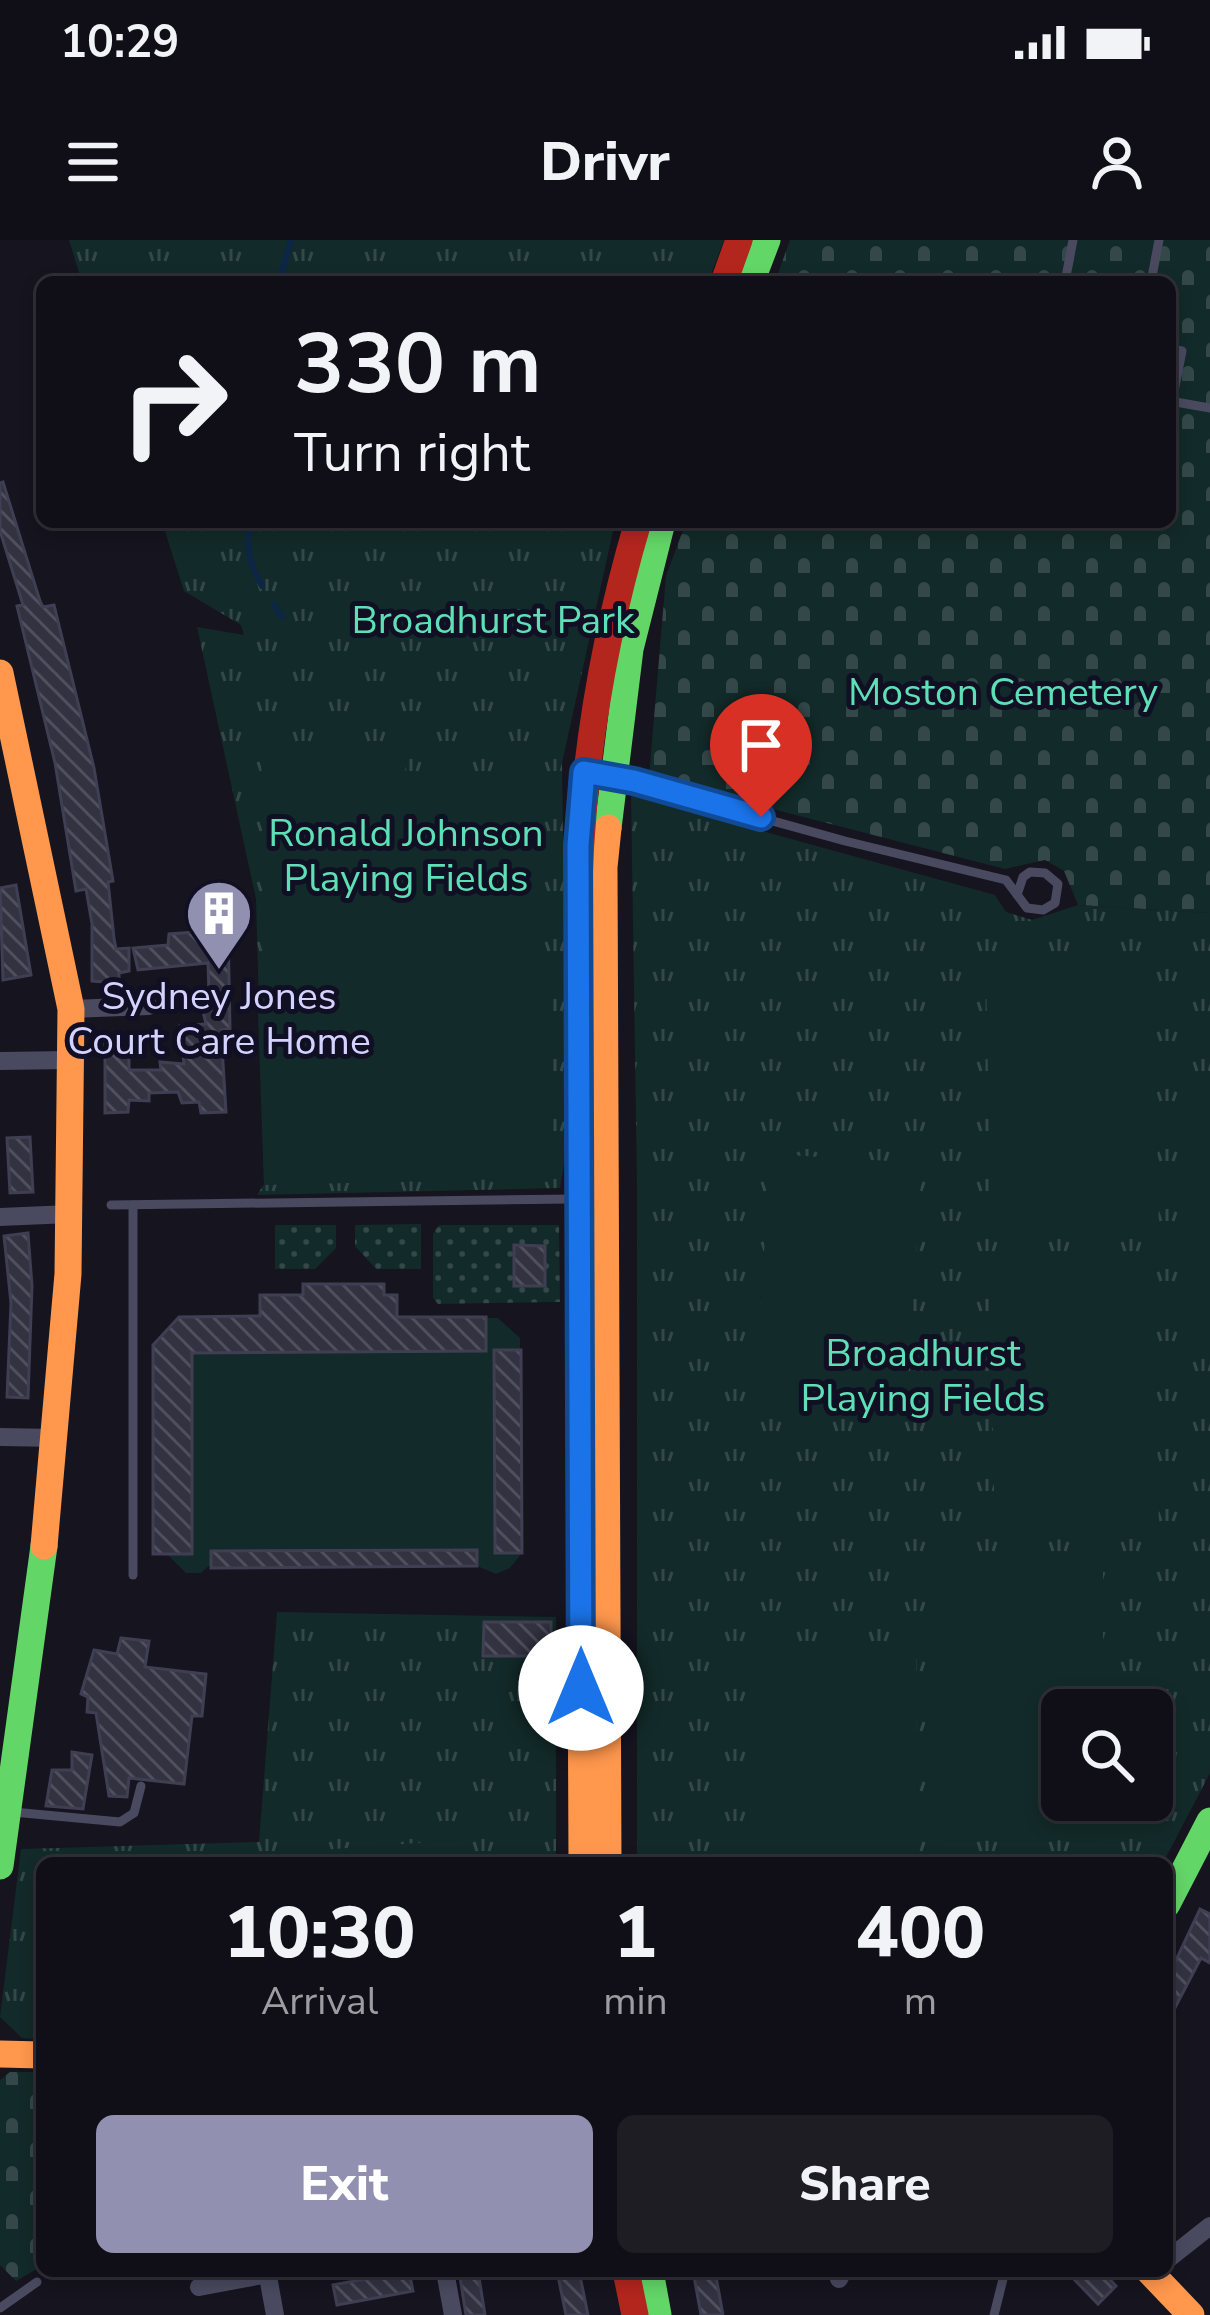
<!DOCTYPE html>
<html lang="en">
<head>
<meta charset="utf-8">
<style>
	:root { --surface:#100f17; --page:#1e1d24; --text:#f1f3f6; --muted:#9c9ca1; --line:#302f36; --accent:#9190b1 }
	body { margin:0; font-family:"Nunito Sans",sans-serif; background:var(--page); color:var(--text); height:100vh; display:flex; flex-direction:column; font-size:45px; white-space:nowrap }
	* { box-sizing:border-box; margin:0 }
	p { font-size:39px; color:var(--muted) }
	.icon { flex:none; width:66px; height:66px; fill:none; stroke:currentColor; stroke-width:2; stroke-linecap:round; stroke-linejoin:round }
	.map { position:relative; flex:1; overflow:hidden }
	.details { position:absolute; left:36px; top:1617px; width:1137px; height:420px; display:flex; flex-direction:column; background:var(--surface); border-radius:18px; box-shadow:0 6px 18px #0003,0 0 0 3px var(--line) }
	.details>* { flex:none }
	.banner { position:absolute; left:36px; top:36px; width:1140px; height:252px; border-radius:18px; box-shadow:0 6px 18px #0003,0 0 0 3px var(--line); background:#100f17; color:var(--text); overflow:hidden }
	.controls { position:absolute; left:1041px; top:1449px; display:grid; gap:24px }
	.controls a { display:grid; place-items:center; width:132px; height:132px; border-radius:18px; background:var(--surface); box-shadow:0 6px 18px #0003,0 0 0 3px var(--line); font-size:60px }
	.pin { position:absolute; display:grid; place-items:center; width:102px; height:102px; color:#fff; margin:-123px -51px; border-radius:50% 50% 50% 0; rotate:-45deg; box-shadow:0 0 12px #0007 }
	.pin .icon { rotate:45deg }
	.me { position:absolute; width:132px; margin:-66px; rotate:0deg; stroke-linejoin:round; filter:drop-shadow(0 0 9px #0008) }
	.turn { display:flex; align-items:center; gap:42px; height:252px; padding:0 60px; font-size:54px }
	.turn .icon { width:156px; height:156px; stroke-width:2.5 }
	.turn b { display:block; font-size:84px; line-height:102px }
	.eta { display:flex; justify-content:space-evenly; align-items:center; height:204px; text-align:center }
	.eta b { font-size:72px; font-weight:800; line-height:84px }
	.cta { display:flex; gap:24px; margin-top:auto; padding:24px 60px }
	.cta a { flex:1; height:138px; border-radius:18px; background:var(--accent); color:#fff; font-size:48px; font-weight:800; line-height:138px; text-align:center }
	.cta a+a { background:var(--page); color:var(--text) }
	.status { display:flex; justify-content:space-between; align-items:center; height:84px; padding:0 60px; background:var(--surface); direction:ltr }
	.status svg { height:33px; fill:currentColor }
	header { display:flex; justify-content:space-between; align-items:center; height:156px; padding:0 60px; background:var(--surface); font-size:54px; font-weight:800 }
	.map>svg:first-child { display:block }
	.grass { fill:url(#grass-dots) }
	.cemetery { fill:url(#cemetery-stones) }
	.park { fill:url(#park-tufts); fill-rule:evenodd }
	.garden { fill:#122a29 }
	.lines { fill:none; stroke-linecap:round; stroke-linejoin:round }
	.stream { stroke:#0e2646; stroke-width:6 }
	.building { fill:url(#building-back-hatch); stroke:#403e53; stroke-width:3 }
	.lane { stroke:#494960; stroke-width:9 }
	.street { stroke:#494960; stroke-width:18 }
	.fast { stroke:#63d668; stroke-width:27 }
	.slow { stroke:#ff974d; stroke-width:27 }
	.jam { stroke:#b3261e; stroke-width:27 }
	.route-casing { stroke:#114b97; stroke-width:30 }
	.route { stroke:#1a73e8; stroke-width:21 }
	.labels { text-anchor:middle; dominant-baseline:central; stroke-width:10; stroke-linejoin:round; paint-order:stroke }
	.park-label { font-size:39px; fill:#5edfb6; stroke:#110f24 }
	.poi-label { font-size:39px; fill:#d4d2ff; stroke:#110f24 }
</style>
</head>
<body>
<div class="status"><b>10:29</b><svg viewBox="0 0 49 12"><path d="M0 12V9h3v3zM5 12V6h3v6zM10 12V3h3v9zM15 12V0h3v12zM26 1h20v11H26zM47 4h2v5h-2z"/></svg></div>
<header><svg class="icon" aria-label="menu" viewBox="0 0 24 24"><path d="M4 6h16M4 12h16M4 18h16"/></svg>Drivr<svg class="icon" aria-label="person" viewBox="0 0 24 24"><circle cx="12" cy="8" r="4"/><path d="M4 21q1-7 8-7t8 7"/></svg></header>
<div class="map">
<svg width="1210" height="2075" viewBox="0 0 1210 2075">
	<defs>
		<pattern id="grass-dots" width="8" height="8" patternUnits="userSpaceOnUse" patternTransform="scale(3)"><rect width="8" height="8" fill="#122a29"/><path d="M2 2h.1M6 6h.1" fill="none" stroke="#344849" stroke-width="1.8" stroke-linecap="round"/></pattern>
		<pattern id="cemetery-stones" width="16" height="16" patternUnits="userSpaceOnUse" patternTransform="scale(3)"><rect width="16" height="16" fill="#122a29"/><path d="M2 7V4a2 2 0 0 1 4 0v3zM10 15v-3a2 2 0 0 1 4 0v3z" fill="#344849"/></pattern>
		<pattern id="park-tufts" width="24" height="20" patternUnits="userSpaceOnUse" patternTransform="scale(3)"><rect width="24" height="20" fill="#122a29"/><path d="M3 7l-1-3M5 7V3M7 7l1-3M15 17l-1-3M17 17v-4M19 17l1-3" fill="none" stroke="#344849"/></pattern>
		<pattern id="building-back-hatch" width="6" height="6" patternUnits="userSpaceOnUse" patternTransform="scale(3)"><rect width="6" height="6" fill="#333241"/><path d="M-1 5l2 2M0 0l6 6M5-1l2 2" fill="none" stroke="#504f5e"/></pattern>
	</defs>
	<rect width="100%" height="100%" fill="#15141f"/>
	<!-- grass -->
	<g class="grass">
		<path d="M421 984V1029H376L355 1006V985Z"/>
		<path d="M275 985H336V1008L315 1029H275Z"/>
		<path d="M439 985H559L560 1062 438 1064 433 1058V994Z"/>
	</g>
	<!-- cemetery -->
	<g class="cemetery">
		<path d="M790 0H1210V673L1078 665 1064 631 1045 620 1005 629 649 537 666 336 686 282H1170V42H775Z"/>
		<path d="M10 1832H42V2026L16 2041 0 2025V1840Z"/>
	</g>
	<!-- park -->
	<g class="park">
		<path d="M69 0H724L708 42H82Z"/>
		<path d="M162 282H615L562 523 567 906 560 948 257 955 264 944 256 659 197 387 244 395 241 385 184 351Z"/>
		<path d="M631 555 995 655 1006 672 1032 680 1078 665 1210 673V1533L1163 1623H637V945ZM1062 1470H1152V1560H1062Z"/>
		<path d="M277 1372 556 1377V1623H42V1800L22 1798 0 1777 21 1609 259 1602Z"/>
	</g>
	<!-- garden -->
	<g class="garden">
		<path d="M404 507 406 542 537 538 542 744 514 746H550L553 938 264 945 257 748 266 747 261 508Z"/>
		<path d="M1154 724 1159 997 991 1000 986 728Z"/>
		<path d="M1210 857V1109L1193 1110 1187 858Z"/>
		<path d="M770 914 922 923 906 1172 755 1164Z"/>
		<path d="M1154 1024 1159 1297 995 1301 990 1027Z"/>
		<path d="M303 1044H384L385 1055H397L398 1077 498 1078 520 1098 522 1313 510 1328 496 1334 477 1326 210 1325 201 1333H186L167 1314H153V1105L179 1077 259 1076 260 1055H303Z"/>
		<path d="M938 1326H1103V1470H1062V1560H1104V1600L939 1601Z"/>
		<path d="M916 1408 918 1623H748L746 1410Z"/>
		<path d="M457 1600V1623H307V1611Z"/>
	</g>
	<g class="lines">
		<!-- stream -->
		<g class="stream">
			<path d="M279 42 291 0"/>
			<path d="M254 282C241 302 251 327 262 346"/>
			<path d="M274 365 282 377"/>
		</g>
	</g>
	<!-- building -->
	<g class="building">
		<path d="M3 242 40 361 43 367 54 365 94 528 113 641 108 642 114 698 116 709 129 708V731L119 733V743L92 741V684L86 649 76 651 55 523 17 366 23 365 0 291V243Z"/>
		<path d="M16 645 31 735 3 740 0 648Z"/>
		<path d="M208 688H228L230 789 221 790 226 872 201 873 199 862 182 863 178 852 149 853V861L129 860 128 872 105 873V797H129V830H161L160 822 184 824 180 786 206 784 201 763 202 755 209 754 208 723 138 730 133 708 168 705 169 694 208 691Z"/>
		<path d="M30 897 33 952 10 953 7 898Z"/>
		<path d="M28 993 32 1046 28 1158 7 1157 11 1063 4 996Z"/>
		<path d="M514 1005 545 1006V1046H514Z"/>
		<path d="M303 1044H384V1055H397V1077H486V1111L192 1113V1314H153V1105L179 1077 260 1076V1055H303Z"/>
		<path d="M494 1110H521L522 1313H495Z"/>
		<path d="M477 1310V1326L211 1328V1311Z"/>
		<path d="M484 1382H551V1416H483Z"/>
		<path d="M121 1398 149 1401 145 1427 206 1434 202 1476H192L184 1544 129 1538 127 1557 109 1556 96 1473 87 1472 88 1457 81 1454 94 1410 117 1414Z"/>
		<path d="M72 1512 92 1515 83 1569 46 1566 52 1530H72Z"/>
		<path d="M1200 1669 1210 1674V1723L1201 1718 1167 1783V1739Z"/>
		<path d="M409 2031 413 2051 337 2065 333 2045Z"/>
		<path d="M459 2031H478L485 2075H466Z"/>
		<path d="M557 2031H579L588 2075H566Z"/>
		<path d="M693 2031H715L723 2075H701Z"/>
		<path d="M1066 2031H1102L1116 2046 1098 2064Z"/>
	</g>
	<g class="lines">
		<!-- lane -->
		<g class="lane">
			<path d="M1065 42 1073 0"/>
			<path d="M1151 42 1159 0"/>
			<path d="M1170 109 1182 111 1170 171"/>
			<path d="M1170 161 1210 168"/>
			<path d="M618 538 845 601 1006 640 1027 668 1043 670 1055 663 1058 644 1045 633 1030 632 1023 637 1017 655"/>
			<path d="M111 965 574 959"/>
			<path d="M133 965V1335"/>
			<path d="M13 1572 120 1582 134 1573 141 1546"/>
			<path d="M0 2068 37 2042"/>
			<path d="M994 2075 1005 2031"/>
		</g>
		<!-- street -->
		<g class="street">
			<path d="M71 769 149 766"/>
			<path d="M0 821 68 820"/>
			<path d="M0 977 70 974"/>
			<path d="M0 1197 57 1198"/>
			<path d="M1167 2020 1210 1986"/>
			<path d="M267 2031 275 2075"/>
			<path d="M445 2031 453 2075"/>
			<path d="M839 2039 843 2031"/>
			<path d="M199 2047 268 2034"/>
		</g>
		<!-- fast -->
		<g class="fast">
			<path d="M751 42 767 0"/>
			<path d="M608 588 630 409 662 282"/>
			<path d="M0 1626 44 1306"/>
			<path d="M1167 1664 1210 1581"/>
			<path d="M650 2031 658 2075"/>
		</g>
		<!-- slow -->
		<g class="slow">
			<path d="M0 433 71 769 68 1034 44 1306"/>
			<path d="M608 588 604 627 608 1623"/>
			<path d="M578 693 582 1623"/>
			<path d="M0 1814 42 1815"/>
			<path d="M1149 2031 1191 2075"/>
		</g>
		<!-- jam -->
		<g class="jam">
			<path d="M724 42 739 0"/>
			<path d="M578 693C578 552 598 417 638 282"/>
			<path d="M626 2031 635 2075"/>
		</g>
	</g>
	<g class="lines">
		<defs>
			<path id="route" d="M581 1448 578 605 584 532 634 541 761 577"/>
		</defs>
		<!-- route casing -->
		<use href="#route" class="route-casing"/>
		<!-- route -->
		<use href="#route" class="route"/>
	</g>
	<!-- icons -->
	<defs>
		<symbol id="building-pin" viewBox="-11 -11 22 30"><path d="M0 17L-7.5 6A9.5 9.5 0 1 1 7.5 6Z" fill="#9190b1" stroke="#110f24"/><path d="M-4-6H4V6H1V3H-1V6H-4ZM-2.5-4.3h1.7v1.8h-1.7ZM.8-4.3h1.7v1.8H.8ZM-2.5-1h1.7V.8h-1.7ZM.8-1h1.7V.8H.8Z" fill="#fff"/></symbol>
	</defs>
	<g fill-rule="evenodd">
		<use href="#building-pin" x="181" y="635" width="76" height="104"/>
	</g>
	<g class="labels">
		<!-- park labels -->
		<g class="park-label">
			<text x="493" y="380">Broadhurst Park</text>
			<text x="1003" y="452">Moston Cemetery</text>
			<text x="406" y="593">Ronald Johnson<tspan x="406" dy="45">Playing Fields</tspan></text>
			<text x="923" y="1113">Broadhurst<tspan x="923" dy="45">Playing Fields</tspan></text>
		</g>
		<!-- poi labels -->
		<g class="poi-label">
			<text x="219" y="756">Sydney Jones<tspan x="219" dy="45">Court Care Home</tspan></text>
		</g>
	</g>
</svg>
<div class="controls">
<a><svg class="icon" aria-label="search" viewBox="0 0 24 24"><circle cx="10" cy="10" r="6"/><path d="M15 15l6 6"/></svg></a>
</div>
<div class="pin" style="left:761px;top:577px;background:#d93025"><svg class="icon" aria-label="arrive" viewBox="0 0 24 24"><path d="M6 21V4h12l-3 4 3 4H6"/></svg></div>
<svg class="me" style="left:581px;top:1448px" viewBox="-20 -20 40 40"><circle r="19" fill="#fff"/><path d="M0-13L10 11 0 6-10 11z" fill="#1a73e8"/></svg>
<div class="banner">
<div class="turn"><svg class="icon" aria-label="right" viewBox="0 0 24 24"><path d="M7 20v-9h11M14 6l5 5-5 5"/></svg><div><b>330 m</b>Turn right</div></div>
</div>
<section class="details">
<div class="eta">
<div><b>10:30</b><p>Arrival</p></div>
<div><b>1</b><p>min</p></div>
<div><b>400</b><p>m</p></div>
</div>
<div class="cta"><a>Exit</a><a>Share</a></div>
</section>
</div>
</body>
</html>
